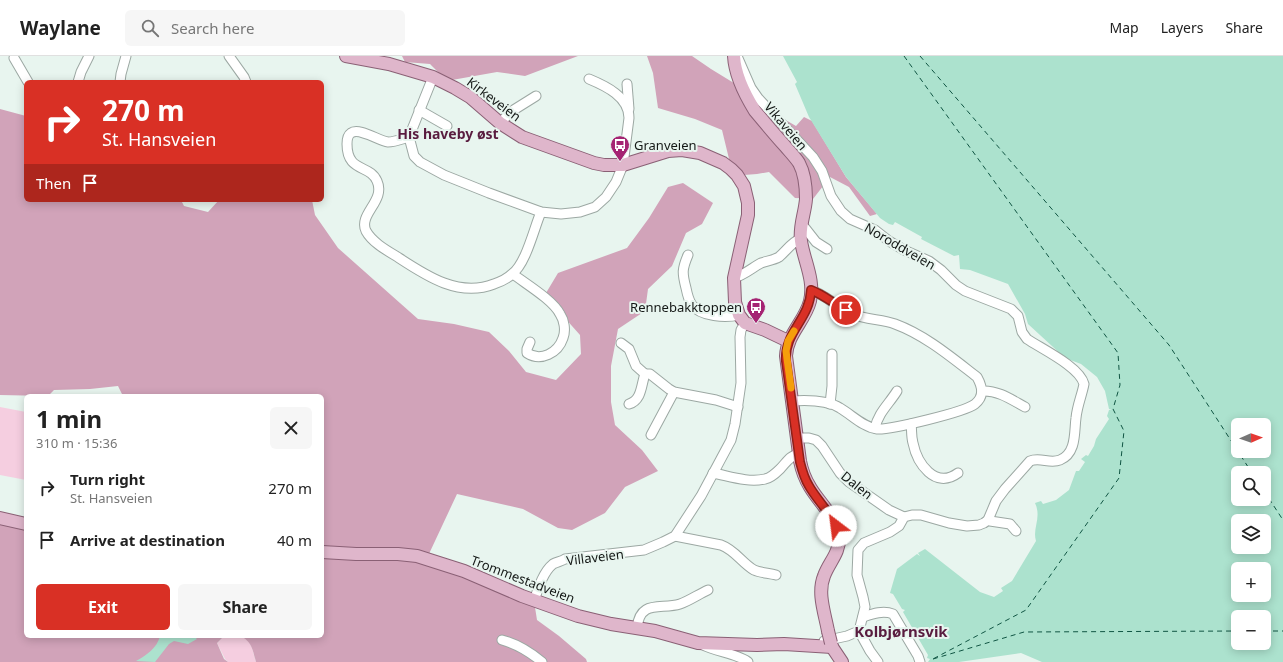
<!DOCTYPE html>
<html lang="en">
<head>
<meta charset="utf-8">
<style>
	:root { --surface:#fff; --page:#f6f6f6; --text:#222; --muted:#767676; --line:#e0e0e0; --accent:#d93025 }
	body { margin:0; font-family:"Noto Sans",sans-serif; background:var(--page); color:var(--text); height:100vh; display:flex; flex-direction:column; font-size:15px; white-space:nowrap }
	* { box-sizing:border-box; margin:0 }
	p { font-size:13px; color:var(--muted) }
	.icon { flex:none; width:22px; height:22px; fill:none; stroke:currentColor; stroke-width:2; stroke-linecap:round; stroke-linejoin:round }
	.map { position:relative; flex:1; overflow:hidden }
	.sheet { position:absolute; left:24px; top:338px; width:300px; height:244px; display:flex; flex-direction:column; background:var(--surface); border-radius:6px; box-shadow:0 2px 10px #0003 }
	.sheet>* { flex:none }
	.banner { position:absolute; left:24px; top:24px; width:300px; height:122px; border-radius:6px; box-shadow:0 2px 10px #0003; background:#d93025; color:#fff; overflow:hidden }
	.needle { width:26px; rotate:88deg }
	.tools { position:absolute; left:1231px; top:362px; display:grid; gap:8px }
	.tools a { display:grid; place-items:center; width:40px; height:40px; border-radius:6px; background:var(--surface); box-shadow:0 2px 10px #0003; font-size:20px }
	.pin { position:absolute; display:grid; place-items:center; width:34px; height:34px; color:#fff; margin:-17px; border:2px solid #fff; border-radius:50%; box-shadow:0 1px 4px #0007 }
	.me { position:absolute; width:44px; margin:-22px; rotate:330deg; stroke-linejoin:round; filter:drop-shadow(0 0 3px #0008) }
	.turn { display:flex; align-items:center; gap:14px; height:84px; padding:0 12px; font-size:18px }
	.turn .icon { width:52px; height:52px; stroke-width:2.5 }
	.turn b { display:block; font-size:28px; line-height:34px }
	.then { display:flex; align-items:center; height:38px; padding:0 12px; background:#0003; gap:8px; font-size:15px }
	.round { display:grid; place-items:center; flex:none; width:42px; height:42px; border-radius:6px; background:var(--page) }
	.summary { display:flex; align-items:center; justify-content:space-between; height:68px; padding:0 12px }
	h1 { font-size:24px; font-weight:700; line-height:30px }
	.cta { display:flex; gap:8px; margin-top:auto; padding:8px 12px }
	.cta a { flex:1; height:46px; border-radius:6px; background:var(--accent); color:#fff; font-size:16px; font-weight:700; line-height:46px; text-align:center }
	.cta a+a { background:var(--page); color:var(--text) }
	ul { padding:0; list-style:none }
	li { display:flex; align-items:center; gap:12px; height:52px; padding:0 12px }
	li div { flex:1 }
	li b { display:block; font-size:15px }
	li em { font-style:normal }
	header { display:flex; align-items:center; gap:24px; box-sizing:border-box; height:56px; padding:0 20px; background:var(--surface); border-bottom:1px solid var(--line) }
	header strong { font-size:19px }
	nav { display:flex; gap:22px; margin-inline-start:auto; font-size:14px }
	.search { width:280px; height:36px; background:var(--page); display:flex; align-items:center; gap:10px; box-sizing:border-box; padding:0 14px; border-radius:6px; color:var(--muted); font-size:15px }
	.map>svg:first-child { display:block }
	.green { fill:#f5cee0 }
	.forest { fill:#d1a3b9 }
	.water { fill:#ace2ce; fill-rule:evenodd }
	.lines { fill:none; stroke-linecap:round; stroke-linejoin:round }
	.ferry { stroke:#105543; stroke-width:1; stroke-dasharray:5 4; stroke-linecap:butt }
	.minor-casing { stroke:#9ca8a3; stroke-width:11 }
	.major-casing { stroke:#8a6075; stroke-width:14 }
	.minor { stroke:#fff; stroke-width:9 }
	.major { stroke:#dfb6cb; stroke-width:12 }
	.major-bridge-casing { stroke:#8a6075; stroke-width:14; stroke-linecap:butt }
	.major-bridge { stroke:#dfb6cb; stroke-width:12 }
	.route-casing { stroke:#8d1f18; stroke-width:10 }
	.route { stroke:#d93025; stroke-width:7 }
	.slow { stroke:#f59e0b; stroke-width:7 }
	.labels { text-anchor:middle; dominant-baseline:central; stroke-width:4; stroke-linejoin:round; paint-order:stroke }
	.street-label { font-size:13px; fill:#141816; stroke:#e8f5ef }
	.poi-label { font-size:13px; fill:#141816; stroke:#e8f5ef; text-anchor:start }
	.neighbourhood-label { font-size:14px; font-weight:bold; fill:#591c3f; stroke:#e8f5ef }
	.quarter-label { font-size:15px; font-weight:bold; fill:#591c3f; stroke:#e8f5ef }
</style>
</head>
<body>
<header>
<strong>Waylane</strong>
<div class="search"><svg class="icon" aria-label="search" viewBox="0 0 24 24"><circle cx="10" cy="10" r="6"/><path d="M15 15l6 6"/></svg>Search here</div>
<nav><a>Map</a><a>Layers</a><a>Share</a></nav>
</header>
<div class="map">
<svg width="1283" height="606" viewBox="0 0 1283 606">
	<rect width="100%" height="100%" fill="#e8f5ef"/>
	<!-- green -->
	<g class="green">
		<path d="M0 351 26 356V424L0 419Z"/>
		<path d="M224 580C229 580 235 579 240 580 252 582 253 597 256 606H228L225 603 217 587Z"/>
	</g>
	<!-- forest -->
	<g class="forest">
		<path d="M402 0H578L525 20 497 16 452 24 440 18 430 8 405 6Z"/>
		<path d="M647 0H692L711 13 742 32 770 55 796 70 804 61 812 65 846 121 877 158 870 160 849 131 830 121 813 143 795 142 769 116 757 118 744 119 730 107 722 74 695 63 658 52 653 17Z"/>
		<path d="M0 53 26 60V144H181L184 150 208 156 219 144H312L315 159 338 192 418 263 454 268 489 276 509 295 526 316 556 324 581 298 580 279 556 252 546 237 558 217 627 192 649 162 668 131 683 127 713 147 702 168 686 177 672 210 648 233 645 255 618 273 611 310V346L615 369 642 394 658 415 625 431 605 457 572 474 558 472 523 453 457 438 428 500 534 545 537 564 559 580 586 603 587 606H256C253 595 252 585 240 580H322V340H123L118 330 90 333 54 334 48 340 0 339Z"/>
		<path d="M0 465 26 471V580H224L217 587 224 603 228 606H0Z"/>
	</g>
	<!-- water -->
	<g class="water">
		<path d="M783 0H1283V606H1042L1021 597 959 606H928L930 603 927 602 928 599 903 556 905 554 902 553 893 538 890 537 897 513 917 498 920 500 918 497 925 493 980 536 994 541 1003 535 1001 532 1012 525 1036 485C1032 472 1042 462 1035 447L1041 445 1043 448 1056 444 1069 434 1076 415H1079L1085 406 1081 403 1086 399 1088 400 1094 390 1096 383 1109 363 1107 360 1109 354H1112L1109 353 1105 335 1097 321 1081 308 1065 302 1028 268 1025 258 1008 228 970 214 960 213 959 199 954 200 921 183 922 181 895 166 893 169 889 168 880 162 846 121 809 61 795 28 797 26ZM1238 369H1264V395H1238ZM1238 417H1264V443H1238ZM1238 465H1264V491H1238ZM1238 513H1264V539H1238ZM1238 561H1264V587H1238Z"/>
		<path d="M160 580H194L197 583 188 588 174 585 169 588 155 606 136 605C147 599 157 592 160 580Z"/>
	</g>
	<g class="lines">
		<!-- ferry -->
		<g class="ferry">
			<path d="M904 0 1118 297 1120 329 1113 353 1124 375 1119 422 1026 554 931 604"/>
			<path d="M920 0 1169 289 1252 417"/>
			<path d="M1264 435 1283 464"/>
			<path d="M1264 575H1283"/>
			<path d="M933 603 1024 576 1238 575"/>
		</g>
		<defs>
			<g id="minor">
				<path d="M229 0 244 21 246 26"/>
				<path d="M737 0 751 32 758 42 813 101 822 115 831 140 841 155 850 163 875 174 889 185 904 194 929 205 941 214 956 229 965 235 1011 253 1018 260 1022 276 1027 283C1042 293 1080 311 1084 328 1082 339 1077 350 1076 362 1074 375 1077 397 1060 404 1050 408 1040 401 1030 405L1005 433 996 445 988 464 984 467 979 469 967 470 949 467 921 459H912L904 461 899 470 890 476 864 487 858 494 857 519 863 541 865 551 859 575 870 595 878 606"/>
				<path d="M14 2 28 26"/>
				<path d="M433 21 409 81 414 100 420 106 444 119 489 137 541 156 561 158 580 156 595 151 606 141 616 126 623 109 629 62C629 41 606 30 589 23"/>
				<path d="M78 26 81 16 89 0"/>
				<path d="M120 26 121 18 126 0"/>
				<path d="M627 28 629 53"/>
				<path d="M419 54 447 70"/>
				<path d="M500 67 512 55 536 40"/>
				<path d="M409 81C402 83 395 86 388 86 379 85 359 71 351 77 348 79 347 84 347 88 347 117 370 108 377 125 386 145 358 158 366 175 372 186 386 194 396 200 425 219 458 242 494 228 500 226 507 223 512 218 526 208 534 172 541 156"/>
				<path d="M801 170 805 172 816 186 827 193"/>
				<path d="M688 199C682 213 682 217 686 232 687 237 689 245 692 249 701 261 726 262 739 259"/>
				<path d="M513 218C526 228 553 244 560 258 564 264 566 274 563 282 558 297 541 306 527 297V293L530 286"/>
				<path d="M734 222C744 219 752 212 761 207 767 205 774 204 779 201 786 195 792 186 800 183"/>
				<path d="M621 287 629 293 636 310 645 318"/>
				<path d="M982 335C998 334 1012 344 1025 351"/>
				<path d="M792 345C807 344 827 344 840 352 852 359 863 371 877 373 890 374 965 356 975 348 985 340 982 330 977 321 951 301 925 279 895 268 882 263 866 264 853 258 838 252 826 239 811 234"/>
				<path d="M629 348C642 344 641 329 645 318H650L669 333 674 336 716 344 738 351"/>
				<path d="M830 348 832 330V298"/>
				<path d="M911 368C912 374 911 380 913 387 917 407 935 434 958 417"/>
				<path d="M875 372C878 357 889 348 897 335"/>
				<path d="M651 379 674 336"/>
				<path d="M797 382H809L816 384 822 390 840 417 849 426 889 454 904 461"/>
				<path d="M713 417C729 420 748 427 765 423 771 422 776 417 780 413 786 407 790 399 799 398"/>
				<path d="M988 464 990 465 1010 468 1016 475"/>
				<path d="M675 480 721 489C735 494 742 507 754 514 761 517 769 517 776 519"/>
				<path d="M534 545C538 533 543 516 553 508 557 506 562 505 565 503L644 494 663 486 675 480 701 440 731 384 735 368 741 327 740 281 741 274 745 267"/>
				<path d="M863 561C872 558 883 554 893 558L918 600 920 606"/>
				<path d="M637 572C640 543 661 554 680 548 689 545 699 538 708 534"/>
				<path d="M502 584C517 588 530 596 542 606"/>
				<path d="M824 585 847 580 859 575"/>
				<path d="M703 589C714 595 741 599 748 606"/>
			</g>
			<g id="major">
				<path d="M346 0 389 8 433 21 455 32 470 41 500 67 522 81 594 107 604 109H623L668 95 682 94 700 97 723 107 731 113 737 119 744 130 748 147V159L734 222 735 246 739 259 745 267 765 274 788 285"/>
				<path d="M734 0C735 20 745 39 755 55 765 67 775 79 785 90 790 96 795 101 799 107 805 118 806 131 806 143 805 157 799 170 801 185 804 205 815 224 810 245 805 265 787 278 786 300L800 405C802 415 805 423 810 431 820 448 836 460 839 481 840 497 829 506 824 520 817 537 825 558 828 575"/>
				<path d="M0 462 26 468"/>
				<path d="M322 496 356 498H398L417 500 464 515 522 540 578 560 611 568 655 575 698 587 757 589 784 588 832 591"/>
				<path d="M831 587 832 591 842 606"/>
			</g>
		</defs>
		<!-- minor casing -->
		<use href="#minor" class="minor-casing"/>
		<!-- major casing -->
		<use href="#major" class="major-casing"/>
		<!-- minor -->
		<use href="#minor" class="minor"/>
		<!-- major -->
		<use href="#major" class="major"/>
		<defs>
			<path id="major-bridge" d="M828 575 831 587"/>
		</defs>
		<!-- major-bridge casing -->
		<use href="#major-bridge" class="major-bridge-casing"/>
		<!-- major-bridge -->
		<use href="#major-bridge" class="major-bridge"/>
	</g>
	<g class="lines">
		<defs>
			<path id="route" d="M836 470C829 455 817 444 809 430 804 422 802 414 800 406L786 305C784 276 810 263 811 234 824 239 834 248 846 254"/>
		</defs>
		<!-- route casing -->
		<use href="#route" class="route-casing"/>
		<!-- route -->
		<use href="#route" class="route"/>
		<!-- slow -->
		<path class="slow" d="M791 332 786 295 788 285 794 275"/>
	</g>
	<!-- icons -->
	<defs>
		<symbol id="bus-pin" viewBox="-11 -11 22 30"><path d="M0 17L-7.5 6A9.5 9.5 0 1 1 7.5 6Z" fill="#a52473" stroke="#e8f5ef"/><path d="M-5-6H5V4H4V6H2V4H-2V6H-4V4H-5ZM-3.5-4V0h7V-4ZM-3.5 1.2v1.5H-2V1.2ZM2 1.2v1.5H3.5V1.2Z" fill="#fff"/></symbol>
	</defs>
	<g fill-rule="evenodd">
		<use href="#bus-pin" x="609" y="78" width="22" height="30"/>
		<use href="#bus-pin" x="745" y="240" width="22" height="30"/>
	</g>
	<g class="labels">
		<!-- street labels -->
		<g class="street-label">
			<text transform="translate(494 43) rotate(37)">Kirkeveien</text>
			<text transform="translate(786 70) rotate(50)">Vikaveien</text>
			<text transform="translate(900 190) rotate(30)">Noroddveien</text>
			<text transform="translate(857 429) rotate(39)">Dalen</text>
			<text transform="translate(595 501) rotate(-7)">Villaveien</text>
			<text transform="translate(523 523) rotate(21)">Trommestadveien</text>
		</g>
		<!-- poi labels -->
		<g class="poi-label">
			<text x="634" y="89">Granveien</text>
			<text x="742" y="251" text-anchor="end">Rennebakktoppen</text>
		</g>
		<!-- neighbourhood labels -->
		<g class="neighbourhood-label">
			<text x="448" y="77">His haveby øst</text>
		</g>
		<!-- quarter labels -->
		<g class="quarter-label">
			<text x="901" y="575">Kolbjørnsvik</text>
		</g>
	</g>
</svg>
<div class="tools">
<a><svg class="needle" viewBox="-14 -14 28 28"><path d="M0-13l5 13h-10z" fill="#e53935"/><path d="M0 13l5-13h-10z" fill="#767676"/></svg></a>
<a><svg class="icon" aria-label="search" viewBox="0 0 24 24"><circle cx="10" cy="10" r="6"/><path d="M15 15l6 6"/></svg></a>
<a><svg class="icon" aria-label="layers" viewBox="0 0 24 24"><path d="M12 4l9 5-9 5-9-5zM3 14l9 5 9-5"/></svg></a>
<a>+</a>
<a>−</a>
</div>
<div class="pin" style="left:846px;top:254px;background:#d93025"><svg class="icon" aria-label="arrive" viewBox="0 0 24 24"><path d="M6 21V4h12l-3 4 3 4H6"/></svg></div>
<svg class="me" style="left:836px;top:470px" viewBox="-20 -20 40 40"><circle r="19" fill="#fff"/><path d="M0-13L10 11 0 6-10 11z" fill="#d93025"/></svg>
<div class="banner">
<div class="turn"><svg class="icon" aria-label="right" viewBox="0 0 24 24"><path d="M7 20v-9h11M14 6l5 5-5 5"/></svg><div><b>270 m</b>St. Hansveien</div></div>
<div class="then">Then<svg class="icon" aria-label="arrive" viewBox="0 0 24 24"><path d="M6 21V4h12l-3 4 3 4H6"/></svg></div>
</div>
<section class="sheet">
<div class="summary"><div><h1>1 min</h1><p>310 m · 15:36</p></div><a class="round"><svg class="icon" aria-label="close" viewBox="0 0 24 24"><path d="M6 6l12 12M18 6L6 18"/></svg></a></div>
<ul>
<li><svg class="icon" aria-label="right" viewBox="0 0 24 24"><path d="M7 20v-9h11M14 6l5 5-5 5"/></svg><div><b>Turn right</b><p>St. Hansveien</p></div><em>270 m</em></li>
<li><svg class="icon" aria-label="arrive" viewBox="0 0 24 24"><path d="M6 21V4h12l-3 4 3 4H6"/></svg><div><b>Arrive at destination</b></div><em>40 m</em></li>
</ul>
<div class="cta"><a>Exit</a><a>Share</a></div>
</section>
</div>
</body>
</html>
